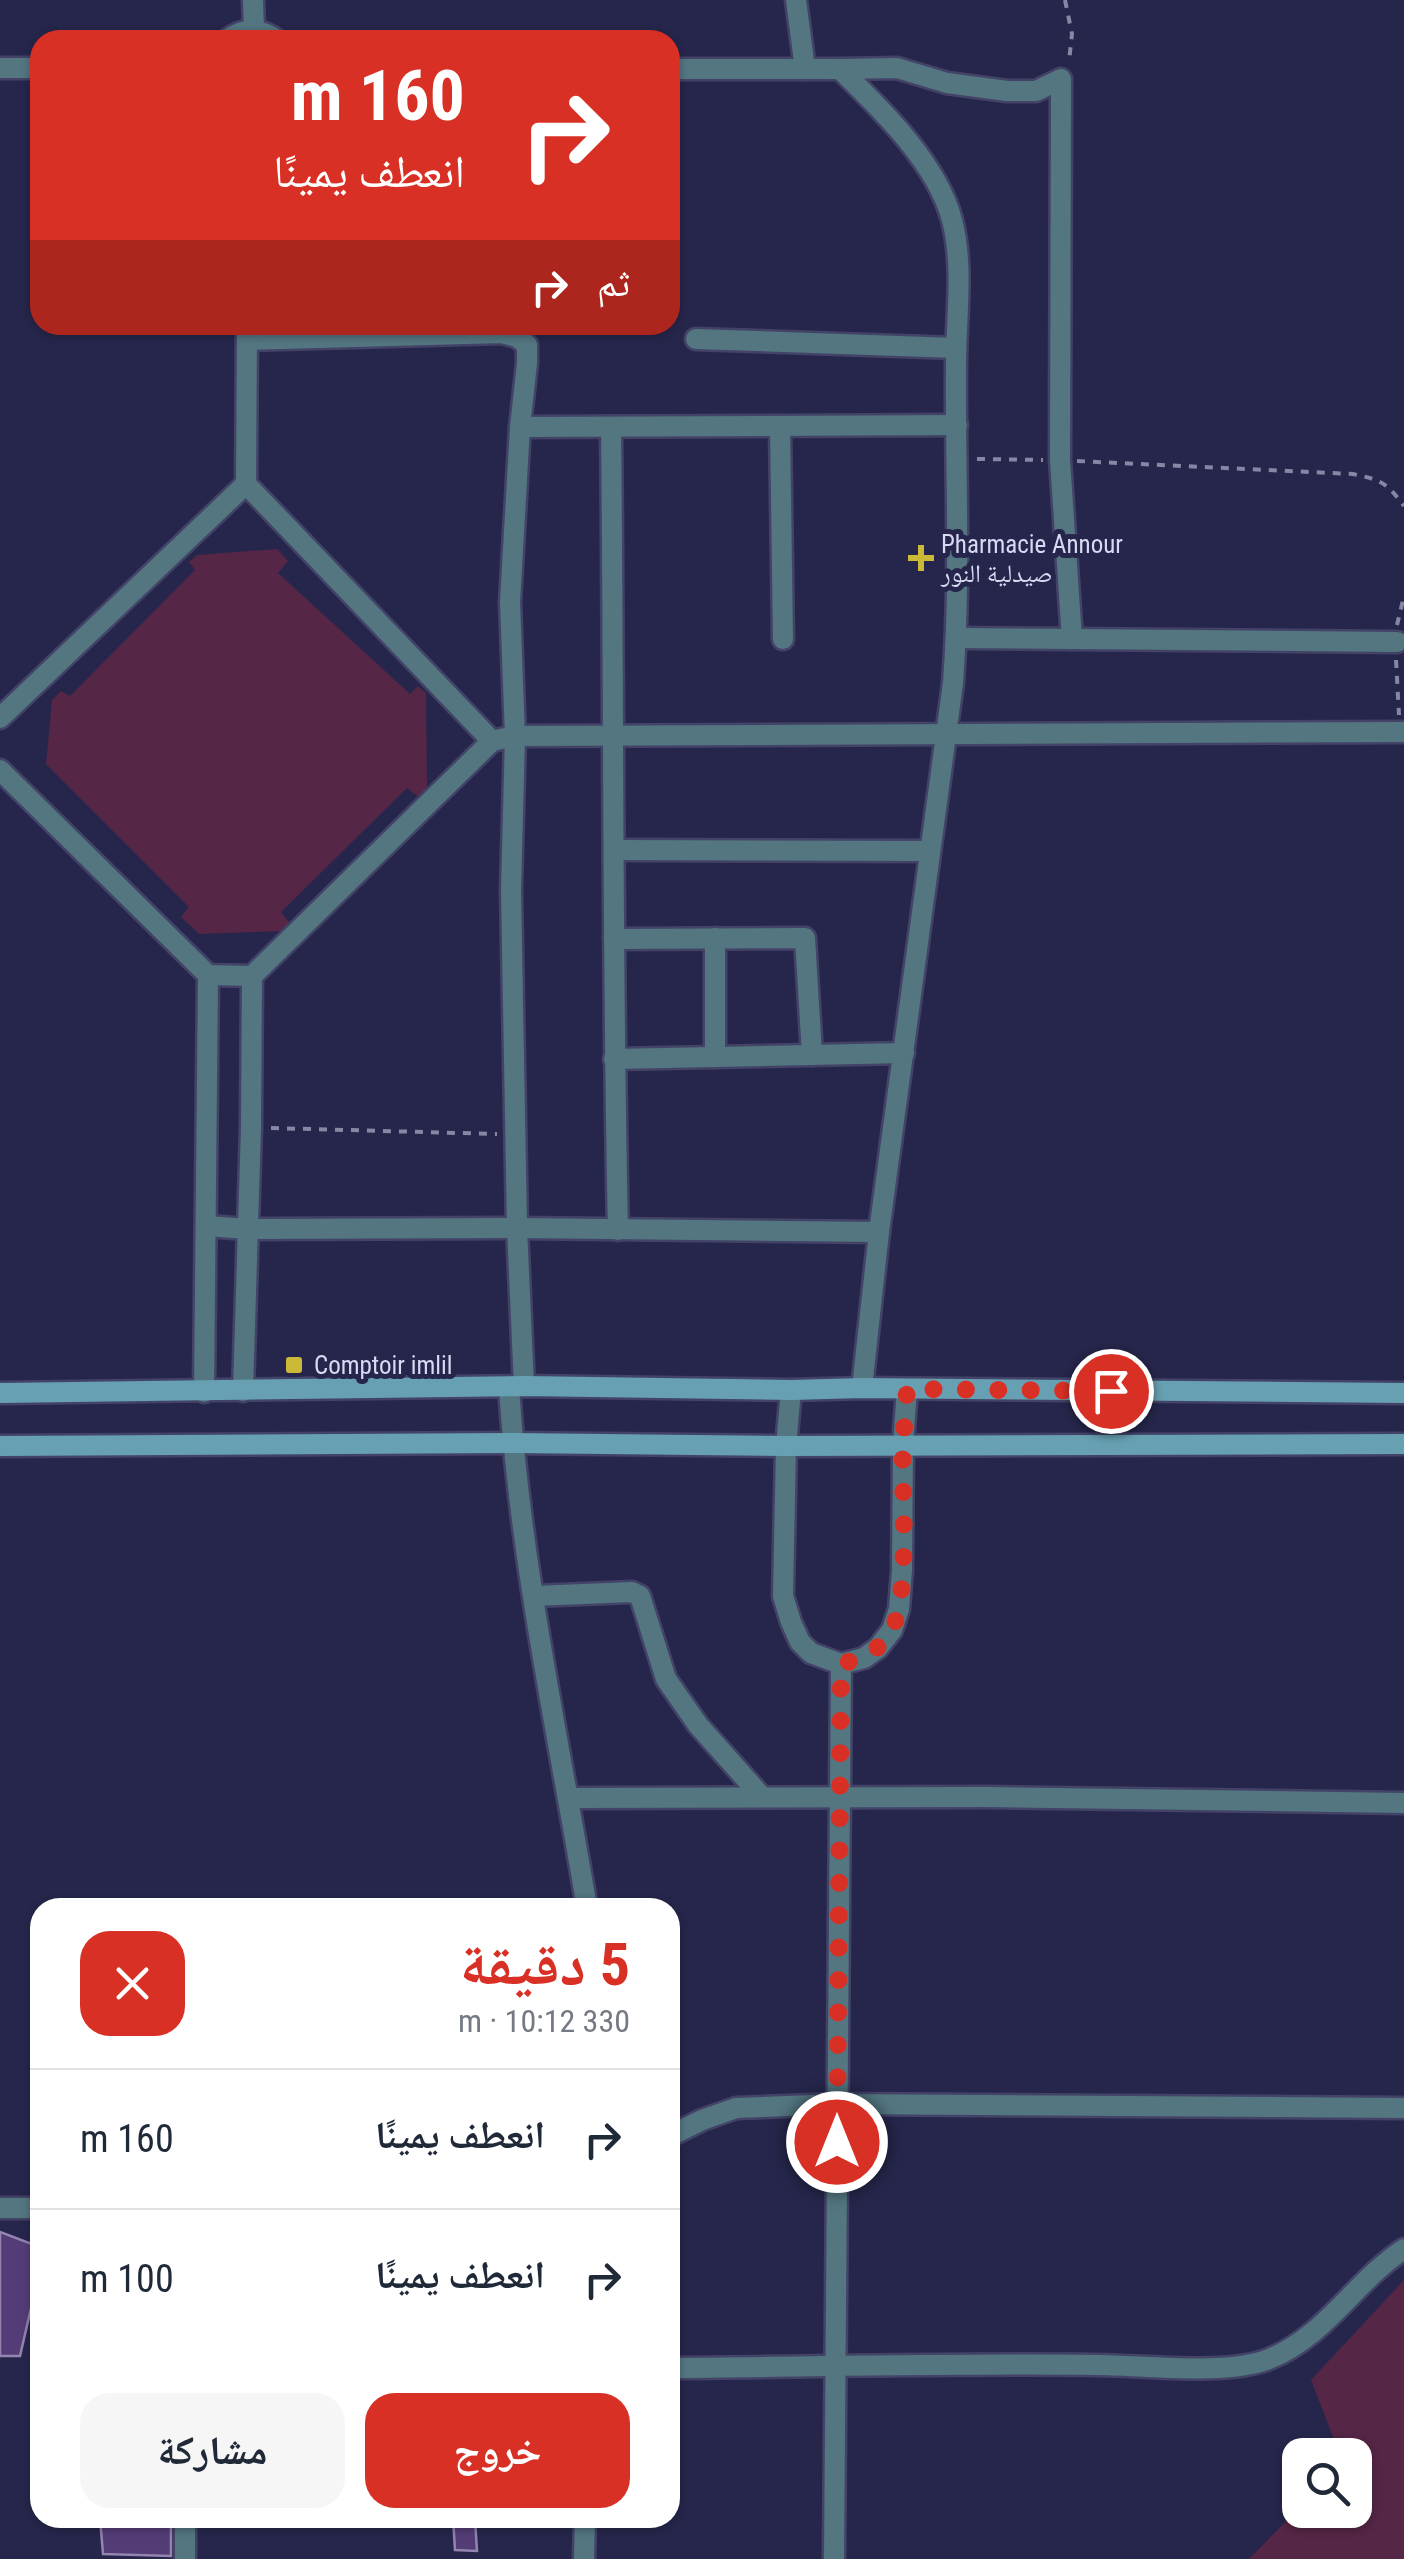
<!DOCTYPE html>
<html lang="ar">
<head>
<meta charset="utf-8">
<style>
	:root { --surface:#fff; --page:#f6f6f7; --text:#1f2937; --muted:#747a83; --line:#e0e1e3; --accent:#d93025 }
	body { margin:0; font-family:"Roboto Condensed","Noto Naskh Arabic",sans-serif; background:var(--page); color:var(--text); direction:rtl; height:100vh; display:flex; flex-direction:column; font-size:38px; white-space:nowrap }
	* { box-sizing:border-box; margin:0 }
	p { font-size:32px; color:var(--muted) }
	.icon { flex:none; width:55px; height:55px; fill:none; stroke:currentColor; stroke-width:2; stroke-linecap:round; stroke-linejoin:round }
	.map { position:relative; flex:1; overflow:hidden; direction:ltr }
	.sheet { position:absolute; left:30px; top:1898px; width:650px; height:630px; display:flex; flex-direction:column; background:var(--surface); border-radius:30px; box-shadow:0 2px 8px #0004; direction:rtl }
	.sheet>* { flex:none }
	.guide { position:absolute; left:30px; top:30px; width:650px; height:305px; border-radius:30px; box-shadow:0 2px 8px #0004; direction:rtl; background:#d93025; color:#fff; overflow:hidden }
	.tools { position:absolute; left:1282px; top:2438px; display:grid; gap:20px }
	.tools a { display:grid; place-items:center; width:90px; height:90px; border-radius:20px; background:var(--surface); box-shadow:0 2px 8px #0004; font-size:50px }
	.pin { position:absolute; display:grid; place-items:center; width:85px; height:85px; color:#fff; margin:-42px; border:5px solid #fff; border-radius:50%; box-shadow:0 2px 10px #0007 }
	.me { position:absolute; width:110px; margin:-55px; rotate:0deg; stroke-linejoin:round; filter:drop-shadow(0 0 8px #0008) }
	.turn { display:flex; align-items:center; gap:35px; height:210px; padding:0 50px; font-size:45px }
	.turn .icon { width:130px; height:130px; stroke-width:2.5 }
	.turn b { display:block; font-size:70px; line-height:85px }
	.then { display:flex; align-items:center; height:95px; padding:0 50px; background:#0003; gap:20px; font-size:38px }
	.round { display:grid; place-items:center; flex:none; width:105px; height:105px; border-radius:30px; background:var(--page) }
	.summary { display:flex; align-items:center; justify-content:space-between; height:170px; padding:0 50px }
	h1 { font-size:60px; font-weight:700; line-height:75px; color:var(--accent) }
	.button { display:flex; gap:20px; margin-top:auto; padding:20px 50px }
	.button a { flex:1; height:115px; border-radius:30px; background:var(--accent); color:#fff; font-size:40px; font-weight:700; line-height:115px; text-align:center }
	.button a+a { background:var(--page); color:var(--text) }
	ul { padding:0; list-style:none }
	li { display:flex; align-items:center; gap:30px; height:140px; padding:0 50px; border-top:2px solid var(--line) }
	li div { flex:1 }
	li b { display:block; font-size:38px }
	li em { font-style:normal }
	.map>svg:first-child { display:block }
	.green { fill:#552646 }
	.building { fill:#543d77; stroke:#9384b0; stroke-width:2.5 }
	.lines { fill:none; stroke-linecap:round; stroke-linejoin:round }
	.street-casing { stroke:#424367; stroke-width:25 }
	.secondary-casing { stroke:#424367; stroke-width:25 }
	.path { stroke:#8587a5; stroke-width:4; stroke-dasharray:8 8; stroke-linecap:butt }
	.street { stroke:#537681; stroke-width:20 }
	.secondary { stroke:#67a0b2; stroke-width:20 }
	.route { stroke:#d93025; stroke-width:18; stroke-dasharray:0 32.4 }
	.poi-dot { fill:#ccb938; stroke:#26264c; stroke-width:4 }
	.labels { text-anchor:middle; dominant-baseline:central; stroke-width:10; stroke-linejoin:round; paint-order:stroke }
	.poi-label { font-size:25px; fill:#d7daf2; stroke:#26264c; text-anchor:start }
</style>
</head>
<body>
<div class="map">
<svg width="1404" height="2559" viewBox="0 0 1404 2559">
	<rect width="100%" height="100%" fill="#26264c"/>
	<!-- green -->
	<g class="green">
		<path d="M277 549 288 561 278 573 410 694 418 686 426 693 427 790 420 798 407 788 281 912 291 925 284 931 199 934 181 917 189 907 46 764 52 700 61 691 70 696 195 570 189 562 197 555Z"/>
		<path d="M1404 2280V2559H1249L1300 2507V2510H1355V2455H1340L1311 2380Z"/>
	</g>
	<!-- building -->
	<g class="building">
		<path d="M0 2232 40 2247V2304H32L20 2356H0Z"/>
		<path d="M100 2518H171V2556L103 2554Z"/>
		<path d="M453 2518 475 2519 477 2551 455 2550Z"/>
	</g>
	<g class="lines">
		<defs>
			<g id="street">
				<path d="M253 0 254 30"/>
				<path d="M796 0 805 69"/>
				<path d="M227 40C244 27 260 28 277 40"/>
				<path d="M0 68H40"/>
				<path d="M670 69H840C881 109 937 163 952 220 964 266 956 317 956 364 955 471 961 577 953 683L879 1232 862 1388"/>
				<path d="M840 69 897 68 947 83 1007 91H1036L1061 79 1060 460 1072 639"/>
				<path d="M696 339 956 348"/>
				<path d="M247 340 502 333 517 337 527 345V363L520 427 510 602 515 736 511 890 517 1228 524 1386"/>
				<path d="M520 427 957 425"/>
				<path d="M611 427C614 695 612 962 618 1230"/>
				<path d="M780 427 783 639"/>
				<path d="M246 484 492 741"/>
				<path d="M956 638 1397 642"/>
				<path d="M0 718 246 484 247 325"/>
				<path d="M0 770 208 975 252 976 492 741 515 736 1404 732"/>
				<path d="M615 850 930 851"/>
				<path d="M715 938V1057"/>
				<path d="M614 939 805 938 812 1055"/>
				<path d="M614 1059 904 1053"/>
				<path d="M207 1226 247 1229 517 1228 879 1232"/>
				<path d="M509 1387C520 1562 558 1735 587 1908"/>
				<path d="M791 1390 786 1446 783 1596 791 1622 800 1642 811 1653 841 1664 864 1658 878 1648 892 1630 899 1609 902 1570 903 1444 907 1389"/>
				<path d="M243 1391 251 1127 252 976"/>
				<path d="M204 1392 208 975"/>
				<path d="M534 1596 632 1592 640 1596 666 1679 698 1725 762 1797"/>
				<path d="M569 1798 988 1797 1404 1803"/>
				<path d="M670 2136 702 2120 736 2108 837 2104 1404 2108"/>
				<path d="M0 2208H40"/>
				<path d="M670 2368C812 2367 954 2363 1096 2365 1143 2365 1227 2376 1269 2359 1325 2337 1355 2281 1404 2249"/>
				<path d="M185 2559V2518"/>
				<path d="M584 2559 585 2518"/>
				<path d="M834 2559 841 1664"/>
			</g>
			<g id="secondary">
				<path d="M0 1393 524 1386 791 1390 862 1388 1404 1393"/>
				<path d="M0 1446 512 1443 786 1446 1404 1444"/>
			</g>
		</defs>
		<!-- street casing -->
		<use href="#street" class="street-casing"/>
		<!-- secondary casing -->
		<use href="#secondary" class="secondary-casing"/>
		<!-- path -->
		<g class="path">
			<path d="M1065 0 1072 34 1069 61"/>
			<path d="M977 459 1043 460"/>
			<path d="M1077 461 1353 474C1381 480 1386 482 1404 506"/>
			<path d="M1397 625 1404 596"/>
			<path d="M1396 660 1399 715"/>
			<path d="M271 1128 497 1134"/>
		</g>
		<!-- street -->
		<use href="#street" class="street"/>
		<!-- secondary -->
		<use href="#secondary" class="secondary"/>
	</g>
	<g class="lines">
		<!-- route -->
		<path class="route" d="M837 2142 841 1664C862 1658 880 1651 891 1631 911 1596 901 1488 903 1444 904 1426 906 1407 907 1389L1111 1391"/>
	</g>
	<!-- markers -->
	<g class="poi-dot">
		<path d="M916 543h10v10h10v10h-10v10h-10v-10h-10v-10h10z"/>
		<rect x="284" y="1355" width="20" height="20" rx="5"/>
	</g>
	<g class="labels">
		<!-- poi labels -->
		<g class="poi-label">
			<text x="941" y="544">Pharmacie Annour<tspan x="941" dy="29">صيدلية النور</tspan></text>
			<text x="314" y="1365">Comptoir imlil</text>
		</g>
	</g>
</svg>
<div class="tools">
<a><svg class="icon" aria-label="search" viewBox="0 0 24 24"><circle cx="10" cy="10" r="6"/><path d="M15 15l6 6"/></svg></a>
</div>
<div class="pin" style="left:1111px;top:1391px;background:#d93025"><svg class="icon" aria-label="arrive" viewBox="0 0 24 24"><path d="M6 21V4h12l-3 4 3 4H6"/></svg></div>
<svg class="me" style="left:837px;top:2142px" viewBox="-20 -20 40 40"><circle r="17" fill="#d93025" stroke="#fff" stroke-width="3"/><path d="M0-11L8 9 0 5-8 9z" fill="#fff"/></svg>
<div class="guide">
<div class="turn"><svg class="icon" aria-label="right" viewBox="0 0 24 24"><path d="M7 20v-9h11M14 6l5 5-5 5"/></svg><div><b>160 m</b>انعطف يمينًا</div></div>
<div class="then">ثم<svg class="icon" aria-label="right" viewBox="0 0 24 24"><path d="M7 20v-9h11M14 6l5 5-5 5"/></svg></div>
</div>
<section class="sheet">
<div class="summary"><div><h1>5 دقيقة</h1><p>330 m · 10:12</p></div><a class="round" style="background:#d93025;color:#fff"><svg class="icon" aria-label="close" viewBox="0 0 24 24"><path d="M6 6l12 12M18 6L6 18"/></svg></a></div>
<ul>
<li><svg class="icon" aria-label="right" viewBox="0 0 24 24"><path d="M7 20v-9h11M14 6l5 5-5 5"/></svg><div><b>انعطف يمينًا</b></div><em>160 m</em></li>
<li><svg class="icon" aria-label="right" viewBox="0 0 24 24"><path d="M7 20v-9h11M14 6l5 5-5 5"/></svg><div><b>انعطف يمينًا</b></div><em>100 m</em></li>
</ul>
<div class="button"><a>خروج</a><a>مشاركة</a></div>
</section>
</div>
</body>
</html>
